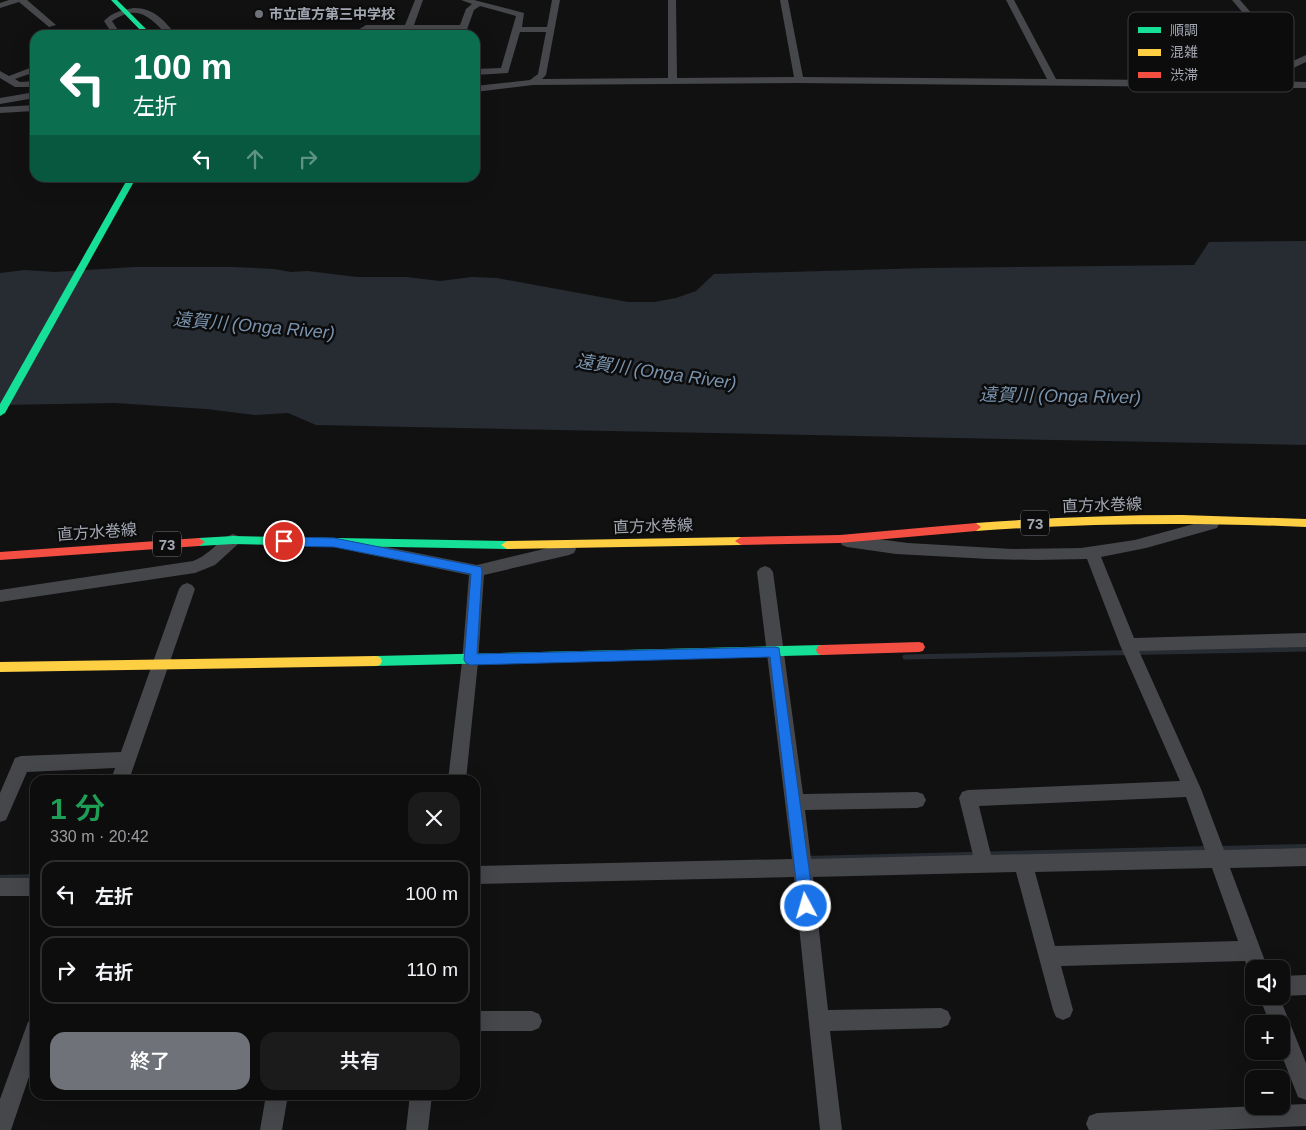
<!DOCTYPE html>
<html lang="ja">
<head>
<meta charset="utf-8">
<style>
	:root { --surface:#0d0d0e; --page:#1b1b1c; --text:#f1f3f6; --muted:#9a9c9e; --line:#2d2d2e; --accent:#70727a }
	body { margin:0; font-family:Arial,"Noto Sans JP",sans-serif; background:var(--page); color:var(--text); height:100vh; display:flex; flex-direction:column; font-size:19px; white-space:nowrap }
	* { box-sizing:border-box; margin:0 }
	p { font-size:16px; color:var(--muted) }
	.icon { flex:none; width:28px; height:28px; fill:none; stroke:currentColor; stroke-width:2; stroke-linecap:round; stroke-linejoin:round }
	.map { position:relative; flex:1; overflow:hidden }
	.drawer { position:absolute; left:30px; top:775px; width:450px; height:325px; display:flex; flex-direction:column; background:var(--surface); border-radius:15px; box-shadow:0 5px 20px #0002,0 0 0 1px var(--line) }
	.drawer>* { flex:none }
	.guide { position:absolute; left:30px; top:30px; width:450px; height:152px; border-radius:15px; box-shadow:0 5px 20px #0002,0 0 0 1px var(--line); background:#0b6e4f; color:#fff; overflow:hidden }
	.tools { position:absolute; left:1245px; top:960px; display:grid; gap:10px }
	.tools a { display:grid; place-items:center; width:45px; height:45px; border-radius:10px; background:var(--surface); box-shadow:0 5px 20px #0002,0 0 0 1px var(--line); font-size:25px }
	.pin { position:absolute; display:grid; place-items:center; width:42px; height:42px; color:#fff; margin:-21px; border:2px solid #fff; border-radius:50%; box-shadow:0 1px 5px #0007 }
	.me { position:absolute; width:55px; margin:-28px; rotate:354deg; stroke-linejoin:round; filter:drop-shadow(0 0 4px #0008) }
	.turn { display:flex; align-items:center; gap:18px; height:105px; padding:0 20px; font-size:22px }
	.turn .icon { width:65px; height:65px; stroke-width:2.5 }
	.turn b { display:block; font-size:35px; line-height:42px }
	.lanes { display:flex; align-items:center; height:48px; padding:0 20px; background:#0003; justify-content:center; gap:25px; direction:ltr }
	.lanes .off { opacity:.35 }
	.round { display:grid; place-items:center; flex:none; width:52px; height:52px; border-radius:15px; background:var(--page) }
	.headline { display:flex; align-items:center; justify-content:space-between; height:85px; padding:0 20px }
	h1 { font-size:30px; font-weight:600; line-height:38px; color:#1e9e55 }
	.cta { display:flex; gap:10px; margin-top:auto; padding:10px 20px }
	.cta a { flex:1; height:58px; border-radius:15px; background:var(--accent); color:#fff; font-size:20px; font-weight:600; line-height:58px; text-align:center }
	.cta a+a { background:var(--page); color:var(--text) }
	ul { padding:0; list-style:none }
	li { display:flex; align-items:center; gap:15px; height:68px; margin:0 10px 8px; padding:0 10px; border:2px solid var(--line); border-radius:15px }
	li div { flex:1 }
	li b { display:block; font-size:19px }
	li em { font-style:normal }
	.map>svg:first-child { display:block }
	.water { fill:#262c32 }
	.lines { fill:none; stroke-linecap:round; stroke-linejoin:round }
	.stream-far1 { stroke:#262c32; stroke-width:5 }
	.stream { stroke:#262c32; stroke-width:6 }
	.street { fill:#46474a; fill-rule:evenodd }
	.fast { fill:#16e098; fill-rule:evenodd }
	.slow { fill:#ffcf43; fill-rule:evenodd }
	.jam { fill:#f24e42; fill-rule:evenodd }
	.route { fill:#1a73e8; stroke:#114b97 }
	.poi-dot { fill:#70727a; stroke:#0c0c0d; stroke-width:2 }
	.labels { text-anchor:middle; dominant-baseline:central; stroke-width:5; stroke-linejoin:round; paint-order:stroke }
	.far-poi-label { font-size:14px; font-weight:bold; fill:#a3a7b2; stroke:#0c0c0d; text-anchor:start }
	.shield { fill:#0c0c0d; stroke:#767880; stroke-width:1 }
	.shield-label { font-size:15px; font-weight:bold; fill:#a3a7b2 }
	.street-label { font-size:16px; fill:#a3a7b2; stroke:#0c0c0d }
	.water-label { font-size:18px; font-style:italic; fill:#7a93ad; stroke:#0c0c0d }
	.key { fill:#0c0c0d; stroke:#393a3f; stroke-width:1 }
	.key-label { font-size:14px; fill:#a3a7b2 }
</style>
</head>
<body>
<div class="map">
<svg width="1306" height="1130" viewBox="0 0 1306 1130">
	<rect width="100%" height="100%" fill="#111112"/>
	<!-- water -->
	<path class="water" d="M1306 241V445L316 425 288 413 255 415 206 409 115 403 0 405V273L25 270 55 272 134 267H234L274 269 291 272 308 271 357 277H406L440 281 472 277 497 278 628 302H654L676 298 696 291 714 274 927 268 1194 265 1209 242Z"/>
	<g class="lines">
		<!-- stream-far1 -->
		<path class="stream-far1" d="M905 657 1306 649"/>
		<!-- stream -->
		<g class="stream">
			<path d="M1218 849 1306 847"/>
			<path d="M805 859 1209 849"/>
			<path d="M0 878 35 877"/>
		</g>
		<!-- street -->
		<g class="street">
			<path d="M9 0H27L56 25 49 27 19 2 0 8V3Z"/>
			<path d="M415 0H423L414 25H460L466 9 472 4 461 0H474L524 13 522 27H547L552 0H560L546 75 542 79 668 78V0H676L677 78 794 77 780 0H788L803 77 1047 79 1006 0H1014L1056 79 1256 81 1257 78 1287 65 1232 0H1240L1293 61 1306 55V62L1266 81 1306 82V88L799 83 533 85 475 92V86L530 80 538 74 546 32H520L508 73 475 75V69L501 68 516 16 480 6 474 10 465 35H457L458 31H412L410 35H402L403 31H368L360 35H350L366 25H405Z"/>
			<path d="M134 8C154 8 165 21 176 35H167C150 17 138 3 112 21L121 35H113L104 21C112 12 123 10 134 8Z"/>
			<path d="M35 66V72L15 79 20 82 35 81V87H15L0 78V71L9 76Z"/>
			<path d="M35 92V98L0 104V98Z"/>
			<path d="M35 105V111L0 113V107Z"/>
			<path d="M1212 519 1217 520 1219 524 1217 528 1146 548 1101 557 1134 638 1306 633V647L1139 651 1201 789 1224 850 1306 848V866L1230 868 1268 969H1254V977L1251 976 1245 961 1061 966 1073 1010 1070 1017 1063 1020 1056 1017 1053 1010 1016 872 813 877 828 1010 941 1008 948 1011 951 1018 948 1025 941 1028 830 1031 842 1130H820L794 877 475 884V866L792 859 757 572 760 568 765 566 770 568 773 572 803 794 917 792 923 794 926 800 923 806 917 808 805 810 811 859 973 855 959 798 962 792 968 790 1180 781 1120 645 1087 559 1035 560 989 559 896 554 847 547 842 545 840 541 842 537 847 535 908 543 1012 549 1081 548 1135 540ZM1186 797 1205 850 991 855 979 806ZM1212 868 1238 941 1055 946 1035 872Z"/>
			<path d="M233 534 238 536 240 540 238 544 215 565 195 573 0 602V590L193 561C210 555 219 539 233 534Z"/>
			<path d="M362 542 477 565 569 543 574 545 576 549 574 553 569 555 484 575 478 662 466 780H448L462 662 469 575 357 552 355 548 357 544Z"/>
			<path d="M187 583 192 585 195 589 129 780H111L115 768 27 772 6 820 0 822V793L15 758 21 756 121 752 179 589 182 585Z"/>
			<rect x="0" y="878" width="35" height="18"/>
			<path d="M1306 975V995L1281 996V976Z"/>
			<path d="M1259 996H1279L1306 1063V1100L1298 1097 1280 1051 1281 1024H1270Z"/>
			<path d="M475 1011H532L539 1014 542 1021 539 1028 532 1031H475Z"/>
			<path d="M35 1019V1059L11 1130H0V1099L28 1022Z"/>
			<path d="M266 1095H288L282 1130H260Z"/>
			<path d="M410 1095H432L428 1130H406Z"/>
			<path d="M1306 1104V1126L1211 1130H1089L1086 1124 1089 1116 1097 1113Z"/>
		</g>
		<!-- fast -->
		<g class="fast">
			<path d="M111 0H117L152 35H145Z"/>
			<path d="M128 178H136L5 413 0 416V404Z"/>
			<path d="M233 536 507 541 513 545 507 549 233 544 199 546 193 542 199 538Z"/>
			<path d="M822 645 826 646 828 650 826 654 822 655 376 666 372 665 370 661 372 657 376 656Z"/>
		</g>
		<!-- slow -->
		<g class="slow">
			<path d="M1182 515 1306 519V527C1196 522 1086 523 976 531L971 527 976 523C1045 518 1113 515 1182 515Z"/>
			<path d="M741 537 747 541 741 545 507 549 501 545 507 541Z"/>
			<path d="M376 656 380 657 382 661 380 665 376 666 0 672V662Z"/>
		</g>
		<!-- jam -->
		<g class="jam">
			<path d="M976 523 981 527 976 531 840 543 741 545 735 541 741 537 840 535Z"/>
			<path d="M199 538 205 542 199 546 0 560V552Z"/>
			<path d="M919 642 923 643 925 647 923 651 919 652 822 655 818 654 816 650 818 646 822 645Z"/>
		</g>
	</g>
	<!-- route -->
	<path class="route" d="M284 537 334 538 481 567 482 571 477 654 775 647 779 648 814 906 812 912 806 914 801 912 799 906 770 657 470 665 466 663 464 660 471 574 334 547 284 546 278 541Z"/>
	<!-- markers -->
	<circle class="poi-dot" cx="259" cy="14" r="5"/>
	<g class="labels">
		<!-- far-poi labels -->
		<g class="far-poi-label">
			<text x="269" y="14">市立直方第三中学校</text>
		</g>
		<!-- shield labels -->
		<g class="shield">
			<rect x="1021" y="510.5" width="28" height="25" rx="4"/>
			<rect x="153" y="531.5" width="28" height="25" rx="4"/>
		</g>
		<g class="shield-label">
			<text x="1035" y="523">73</text>
			<text x="167" y="544">73</text>
		</g>
		<!-- street labels -->
		<g class="street-label">
			<text transform="translate(1102 505) rotate(-2)">直方水巻線</text>
			<text transform="translate(653 526) rotate(-2)">直方水巻線</text>
			<text transform="translate(97 532) rotate(-4)">直方水巻線</text>
		</g>
		<!-- water labels -->
		<g class="water-label">
			<text transform="translate(254 326) rotate(5)">遠賀川 (Onga River)</text>
			<text transform="translate(656 372) rotate(8)">遠賀川 (Onga River)</text>
			<text transform="translate(1060 396) rotate(1)">遠賀川 (Onga River)</text>
		</g>
	</g>
	<!-- legend -->
	<rect x="1128" y="12" width="166" height="80" rx="8" class="key"/>
	<rect x="1138" y="27" width="23" height="6" fill="#16e098"/>
	<rect x="1138" y="49" width="23" height="7" fill="#ffcf43"/>
	<rect x="1138" y="72" width="23" height="6" fill="#f24e42"/>
	<g class="key-label">
		<text x="1170" y="35">順調</text>
		<text x="1170" y="57">混雑</text>
		<text x="1170" y="80">渋滞</text>
	</g>
</svg>
<div class="tools">
<a><svg class="icon" aria-label="sound" viewBox="0 0 24 24"><path d="M4 9h4l5-4v14l-5-4H4zM17 9q2 3 0 6"/></svg></a>
<a>+</a>
<a>−</a>
</div>
<div class="pin" style="left:284px;top:541px;background:#d93025"><svg class="icon" aria-label="arrive" viewBox="0 0 24 24"><path d="M6 21V4h12l-3 4 3 4H6"/></svg></div>
<svg class="me" style="left:806px;top:906px" viewBox="-20 -20 40 40"><circle r="17" fill="#1a73e8" stroke="#fff" stroke-width="3"/><path d="M0-11L8 9 0 5-8 9z" fill="#fff"/></svg>
<div class="guide">
<div class="turn"><svg class="icon" aria-label="left" viewBox="0 0 24 24"><path d="M17 20v-9H6M10 6l-5 5 5 5"/></svg><div><b>100 m</b>左折</div></div>
<div class="lanes"><svg class="icon" aria-label="left" viewBox="0 0 24 24"><path d="M17 20v-9H6M10 6l-5 5 5 5"/></svg><svg class="icon off" aria-label="ahead" viewBox="0 0 24 24"><path d="M12 20V5M6 11l6-6 6 6"/></svg><svg class="icon off" aria-label="right" viewBox="0 0 24 24"><path d="M7 20v-9h11M14 6l5 5-5 5"/></svg></div>
</div>
<section class="drawer">
<div class="headline"><div><h1>1 分</h1><p>330 m · 20:42</p></div><a class="round"><svg class="icon" aria-label="close" viewBox="0 0 24 24"><path d="M6 6l12 12M18 6L6 18"/></svg></a></div>
<ul>
<li><svg class="icon" aria-label="left" viewBox="0 0 24 24"><path d="M17 20v-9H6M10 6l-5 5 5 5"/></svg><div><b>左折</b></div><em>100 m</em></li>
<li><svg class="icon" aria-label="right" viewBox="0 0 24 24"><path d="M7 20v-9h11M14 6l5 5-5 5"/></svg><div><b>右折</b></div><em>110 m</em></li>
</ul>
<div class="cta"><a>終了</a><a>共有</a></div>
</section>
</div>
</body>
</html>
